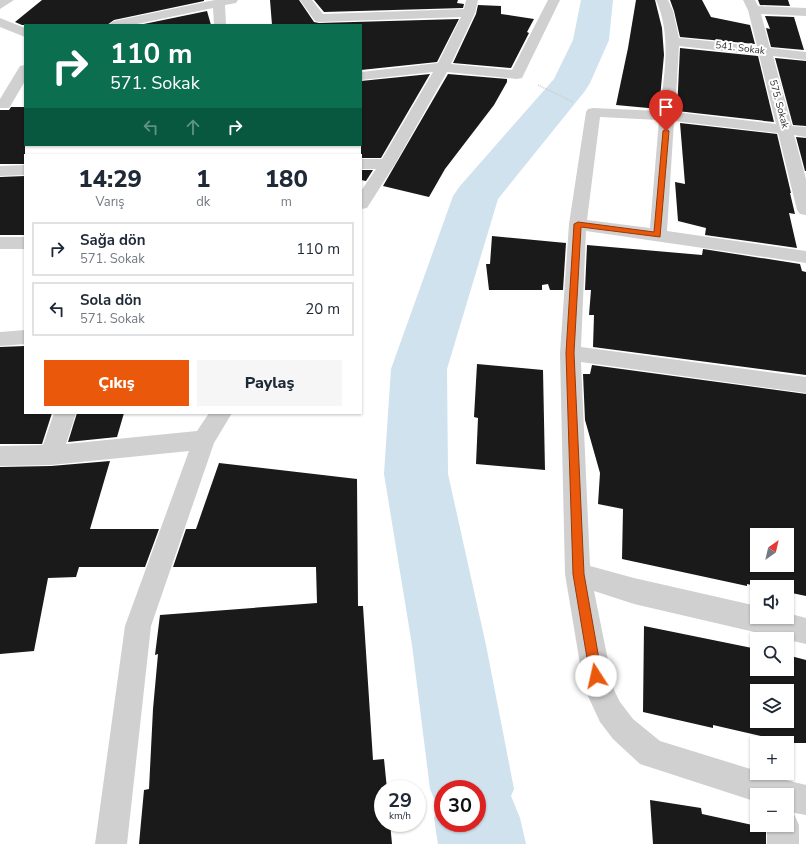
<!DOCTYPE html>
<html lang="tr">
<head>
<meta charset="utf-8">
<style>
	:root { --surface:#fff; --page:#f6f6f7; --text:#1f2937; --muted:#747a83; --line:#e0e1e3; --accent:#ea580c }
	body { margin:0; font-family:"Nunito Sans",sans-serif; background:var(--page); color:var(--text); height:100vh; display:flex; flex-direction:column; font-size:15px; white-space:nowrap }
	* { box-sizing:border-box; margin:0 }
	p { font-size:13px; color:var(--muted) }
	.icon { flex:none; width:22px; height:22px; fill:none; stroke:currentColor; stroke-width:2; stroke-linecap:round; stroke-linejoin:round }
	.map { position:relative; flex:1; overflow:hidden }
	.details { position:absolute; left:24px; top:154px; width:338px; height:260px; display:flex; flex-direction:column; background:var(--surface); border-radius:0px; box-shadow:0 1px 3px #0004 }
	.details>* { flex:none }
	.banner { position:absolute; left:24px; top:24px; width:338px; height:122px; border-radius:0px; box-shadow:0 1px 3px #0004; background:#0b6e4f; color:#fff; overflow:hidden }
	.needle { width:26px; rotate:34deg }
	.controls { position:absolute; left:750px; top:528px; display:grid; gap:8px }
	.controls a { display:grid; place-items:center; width:44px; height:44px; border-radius:0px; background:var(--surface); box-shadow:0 1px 3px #0004; font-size:20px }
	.speed { position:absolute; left:374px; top:780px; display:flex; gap:8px; font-size:20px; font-weight:700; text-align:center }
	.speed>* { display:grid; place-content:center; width:52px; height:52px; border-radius:50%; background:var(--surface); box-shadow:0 1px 3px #0004; line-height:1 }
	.speed small { font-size:10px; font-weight:400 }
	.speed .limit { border:6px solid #d22; background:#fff; color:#111 }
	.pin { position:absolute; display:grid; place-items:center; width:34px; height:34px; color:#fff; margin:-41px -17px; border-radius:50% 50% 50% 0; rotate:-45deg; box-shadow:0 0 4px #0007 }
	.pin .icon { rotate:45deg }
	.me { position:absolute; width:44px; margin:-22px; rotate:350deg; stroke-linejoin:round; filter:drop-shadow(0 0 3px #0008) }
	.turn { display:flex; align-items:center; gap:14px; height:84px; padding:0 20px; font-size:18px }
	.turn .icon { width:52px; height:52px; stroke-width:2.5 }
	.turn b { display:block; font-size:28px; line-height:34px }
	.lanes { display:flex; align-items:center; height:38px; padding:0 20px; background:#0003; justify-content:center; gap:20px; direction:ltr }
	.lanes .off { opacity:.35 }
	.eta { display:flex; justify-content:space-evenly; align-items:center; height:68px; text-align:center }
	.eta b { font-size:24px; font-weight:800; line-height:28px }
	.primary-button { display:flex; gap:8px; margin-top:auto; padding:8px 20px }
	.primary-button a { flex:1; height:46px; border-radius:0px; background:var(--accent); color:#fff; font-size:16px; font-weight:800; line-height:46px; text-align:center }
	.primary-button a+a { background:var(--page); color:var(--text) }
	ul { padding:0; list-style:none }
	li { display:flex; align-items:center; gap:12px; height:54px; margin:0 8px 6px; padding:0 12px; border:2px solid var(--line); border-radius:0px }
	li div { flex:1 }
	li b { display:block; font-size:15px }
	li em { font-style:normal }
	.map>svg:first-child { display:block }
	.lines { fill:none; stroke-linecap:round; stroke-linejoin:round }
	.river { fill:#cfe2ee; fill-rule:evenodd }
	.building { fill:#1a1a1a; fill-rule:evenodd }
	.path { stroke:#cdcdcd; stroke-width:1.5; stroke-dasharray:1 1; stroke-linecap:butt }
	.minor { fill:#d0d0d0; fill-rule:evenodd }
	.route { fill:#ea580c; stroke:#983908 }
	.labels { text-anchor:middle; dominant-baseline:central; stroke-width:4; stroke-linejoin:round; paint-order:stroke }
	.far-street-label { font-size:10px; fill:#333; stroke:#fff }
</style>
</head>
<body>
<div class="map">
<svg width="806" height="844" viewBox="0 0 806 844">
	<rect width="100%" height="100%" fill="#fff"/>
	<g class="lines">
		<!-- river -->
		<path class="river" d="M581 0H613L609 40 590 83 585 91 498 199 447 369 448 474 486 645 514 789 511 796 520 818 526 844H438L434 818 438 808 430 789 412 645 384 474 391 369 453 196 460 186 554 79 573 40ZM443 789H477V823H443Z"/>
	</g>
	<!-- building -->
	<g class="building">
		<path d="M42 0H204V1L114 20 107 25H22L15 22Z"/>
		<path d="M270 0H299L314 22 319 23 459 19 437 62 361 70V25H272Z"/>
		<path d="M314 0H458L457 3 464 4 463 8 324 12Z"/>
		<path d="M636 0H655L662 28 664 55 659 109 616 105 628 48Z"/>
		<path d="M670 0H702L711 17 750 25 755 44 680 37 674 11Z"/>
		<path d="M758 0H788L790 6 760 5Z"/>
		<path d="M478 5 501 6V14L534 19 527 32 529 33 511 68 453 63 476 14Z"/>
		<path d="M207 11 211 25H139Z"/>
		<path d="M765 16 794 17 804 50 771 47 766 28 770 29Z"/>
		<path d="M680 48 758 56 774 122 677 111Z"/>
		<path d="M775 58 806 61V126L793 125Z"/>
		<path d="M430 74 381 158H361V81Z"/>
		<path d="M448 74 507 79V82L494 105 445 169 429 197 383 186Z"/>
		<path d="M11 107H25V164H0V110H9Z"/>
		<path d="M680 123 777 134 791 193H790L795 214 789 213 797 248 705 235 706 228 678 221 675 182 685 184Z"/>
		<path d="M796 137 806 138V171H805Z"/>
		<path d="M361 170H373L366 181 361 180Z"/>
		<path d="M25 176V235H0V177Z"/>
		<path d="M492 236 566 243 563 290H550L548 284 542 285V290H489L486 264H490Z"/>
		<path d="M587 245 702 255 703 249 800 264 802 271 806 272V375L593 347 594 315H589L591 290H585Z"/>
		<path d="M25 346V413H52L42 444H0V347Z"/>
		<path d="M477 364 543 370 545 470 476 464 478 418 474 417Z"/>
		<path d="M592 365 806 394V596L787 592V587H761L747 584V586L622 559 623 509 598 504 600 473 585 420 583 374H590ZM757 535H787V565H757Z"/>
		<path d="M77 413H124L117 437 68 442Z"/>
		<path d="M110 461 90 529H159L145 567H79L76 577 48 578 34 651 0 654V467L51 466Z"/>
		<path d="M219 463 357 479 358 606H363L373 760 384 759 387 789H383V823H390L392 844H139L144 790 149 789 153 709 158 654 155 655 160 615 317 603 316 567H173L186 529H196Z"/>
		<path d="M644 626 757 649V669H787V655L806 660V743H771L770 738 713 725V728L643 712ZM757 691H787V721H757Z"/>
		<path d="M650 800 701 808 702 814 766 828V844H653Z"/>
	</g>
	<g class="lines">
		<!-- path -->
		<path class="path" d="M538 85 573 102"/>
		<!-- minor -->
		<g class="minor">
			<path d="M0 0H14L0 9Z"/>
			<path d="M215 0H238L236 3 225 5 226 25H214L213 8 132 25H108L114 21Z"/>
			<path d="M300 0H312L323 14 464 9 466 0H478L475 13 451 64 512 70 548 0H560L522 78 517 79 447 72 395 164 367 208 361 209V191L376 169H361V159H382L433 72 361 80V72L438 63 461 17 319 22 315 21Z"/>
			<path d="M656 0H668L673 11 679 38 757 46 748 10 743 0H755L758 6 806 8V16L761 14 770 48 806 52V60L773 56 792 126 806 127V137L794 135 806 179V215L800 214 797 210 778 133 674 121 667 231 806 251V263L586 231 581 347 806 377V393L581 362 590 566 634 578 757 606V617H787V613L806 618V644L634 604 594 591 614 690 620 702 633 719 660 741 757 771V773L806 785V815L789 812 794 814 799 825V844H767V825H787V795H757V802L640 764 613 739 600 722 587 694 582 676 565 574 560 353 569 224 586 112 588 109 593 108 660 111C664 74 672 36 656 0ZM679 46 759 55 776 124 675 112ZM600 117 659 120 650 228 587 220Z"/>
			<path d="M0 18 25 28V37L0 27Z"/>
			<path d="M25 65V81L11 105 9 108H0V99L20 66Z"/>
			<path d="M25 165V175L0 176V166Z"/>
			<rect x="0" y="237" width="25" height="12"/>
			<path d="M25 330V344L0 346V332Z"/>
			<path d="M54 413H76L66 444 197 431 209 413H232L214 443 151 626 127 844H95L125 626 189 451 51 465 0 466V446L43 445Z"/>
		</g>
	</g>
	<!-- route -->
	<path class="route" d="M666 129 669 131 660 237 581 227 574 353 584 574 602 676 600 680 596 682 592 680 590 676 573 574 566 353 574 224 578 222 654 232 663 131Z"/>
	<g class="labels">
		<!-- far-street labels -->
		<g class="far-street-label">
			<text transform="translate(740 48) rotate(7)">541. Sokak</text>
			<text transform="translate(779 104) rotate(75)">575. Sokak</text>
		</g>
	</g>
</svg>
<div class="controls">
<a><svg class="needle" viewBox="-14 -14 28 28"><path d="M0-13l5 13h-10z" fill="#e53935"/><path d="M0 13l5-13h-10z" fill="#747a83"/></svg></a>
<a><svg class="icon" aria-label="sound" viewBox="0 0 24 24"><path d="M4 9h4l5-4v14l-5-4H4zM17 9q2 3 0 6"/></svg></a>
<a><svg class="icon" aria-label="search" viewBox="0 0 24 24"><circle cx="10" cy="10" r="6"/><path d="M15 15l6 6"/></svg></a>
<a><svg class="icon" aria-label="layers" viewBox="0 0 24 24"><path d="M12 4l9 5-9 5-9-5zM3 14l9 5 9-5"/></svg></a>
<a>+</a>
<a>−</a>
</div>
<div class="speed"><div>29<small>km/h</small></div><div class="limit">30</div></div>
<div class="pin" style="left:666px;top:131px;background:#d93025"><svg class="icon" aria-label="arrive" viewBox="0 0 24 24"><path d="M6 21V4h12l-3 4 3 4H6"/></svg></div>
<svg class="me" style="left:596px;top:676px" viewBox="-20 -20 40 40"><circle r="19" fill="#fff"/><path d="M0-13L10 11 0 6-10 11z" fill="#ea580c"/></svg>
<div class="banner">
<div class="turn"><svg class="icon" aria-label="right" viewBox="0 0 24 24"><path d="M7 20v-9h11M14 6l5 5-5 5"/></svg><div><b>110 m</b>571. Sokak</div></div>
<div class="lanes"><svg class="icon off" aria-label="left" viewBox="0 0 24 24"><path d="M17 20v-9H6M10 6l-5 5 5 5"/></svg><svg class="icon off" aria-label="ahead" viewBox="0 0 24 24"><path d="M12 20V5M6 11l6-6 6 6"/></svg><svg class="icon" aria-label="right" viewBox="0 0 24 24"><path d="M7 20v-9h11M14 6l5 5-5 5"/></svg></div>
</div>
<section class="details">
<div class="eta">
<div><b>14:29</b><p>Varış</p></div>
<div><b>1</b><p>dk</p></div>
<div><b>180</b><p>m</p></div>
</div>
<ul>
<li><svg class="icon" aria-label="right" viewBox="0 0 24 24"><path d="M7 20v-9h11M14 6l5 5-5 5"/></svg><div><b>Sağa dön</b><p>571. Sokak</p></div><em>110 m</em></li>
<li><svg class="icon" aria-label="left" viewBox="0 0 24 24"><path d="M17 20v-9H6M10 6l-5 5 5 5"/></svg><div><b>Sola dön</b><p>571. Sokak</p></div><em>20 m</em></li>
</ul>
<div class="primary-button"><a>Çıkış</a><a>Paylaş</a></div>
</section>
</div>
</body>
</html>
